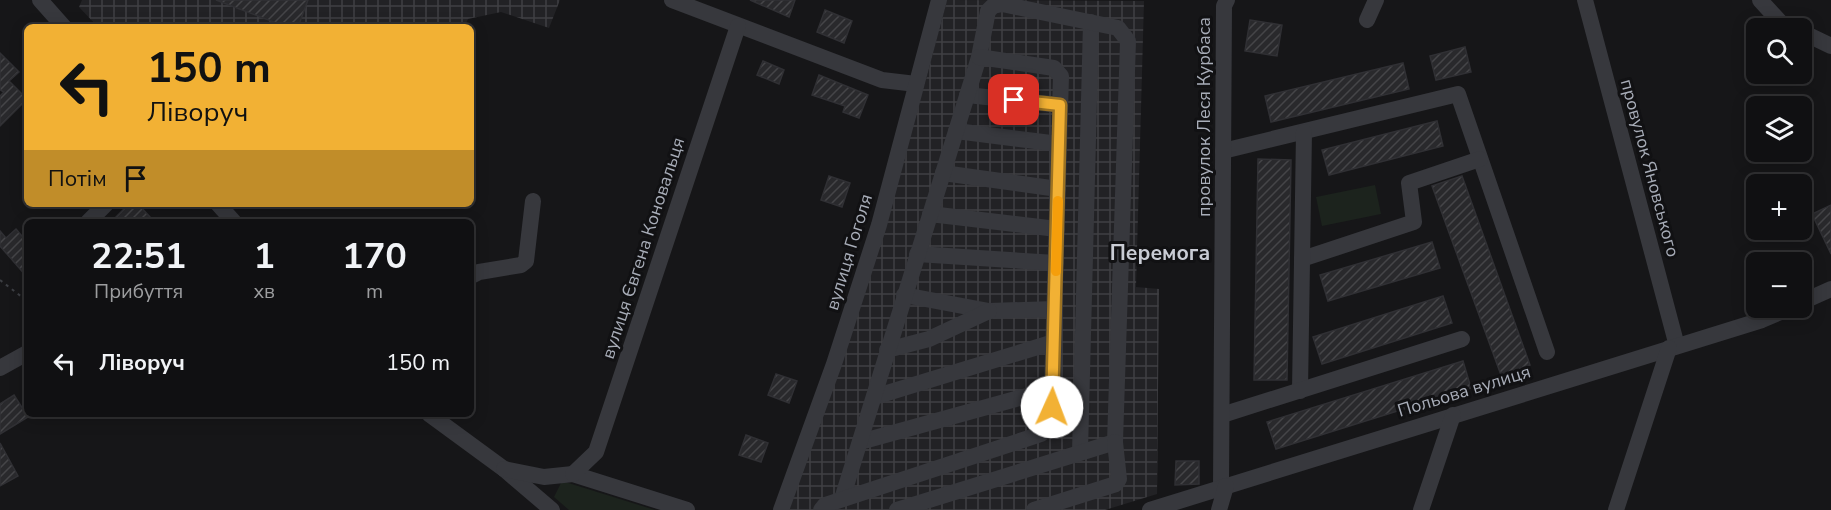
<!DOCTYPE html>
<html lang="uk">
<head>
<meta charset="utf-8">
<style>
	:root { --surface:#101012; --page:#1e1e20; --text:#f1f3f6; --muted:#9c9d9f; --line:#303032 }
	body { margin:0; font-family:"Nunito Sans",sans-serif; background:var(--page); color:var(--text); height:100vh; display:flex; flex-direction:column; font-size:22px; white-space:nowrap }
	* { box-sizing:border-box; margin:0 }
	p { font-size:20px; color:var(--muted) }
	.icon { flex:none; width:33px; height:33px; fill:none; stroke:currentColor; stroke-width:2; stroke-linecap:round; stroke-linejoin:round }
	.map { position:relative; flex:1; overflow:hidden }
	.side { position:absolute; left:24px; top:219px; width:450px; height:198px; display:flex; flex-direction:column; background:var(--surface); border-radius:9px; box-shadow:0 3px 15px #0003,0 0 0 2px var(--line) }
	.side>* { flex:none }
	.hud { position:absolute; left:24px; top:24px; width:450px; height:183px; border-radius:9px; box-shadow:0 3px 15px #0003,0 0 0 2px var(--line); background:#f2b134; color:#111; overflow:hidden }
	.controls { position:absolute; left:1746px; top:18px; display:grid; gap:12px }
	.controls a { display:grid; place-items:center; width:66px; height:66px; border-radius:9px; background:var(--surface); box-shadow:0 3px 15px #0003,0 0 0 2px var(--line); font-size:30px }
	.pin { position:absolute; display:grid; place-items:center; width:51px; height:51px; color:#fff; margin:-26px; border-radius:12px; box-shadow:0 3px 9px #0006 }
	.me { position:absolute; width:66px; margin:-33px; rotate:2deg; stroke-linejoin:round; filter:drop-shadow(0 0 4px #0008) }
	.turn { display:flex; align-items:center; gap:21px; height:126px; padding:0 24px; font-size:27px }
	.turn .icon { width:78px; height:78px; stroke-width:2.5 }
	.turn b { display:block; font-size:42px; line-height:51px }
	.then { display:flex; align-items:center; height:57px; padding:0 24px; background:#0003; gap:12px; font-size:22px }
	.eta { display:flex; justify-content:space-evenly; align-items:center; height:102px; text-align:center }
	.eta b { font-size:36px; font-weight:700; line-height:42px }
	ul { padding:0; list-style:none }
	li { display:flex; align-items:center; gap:18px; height:84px; padding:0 24px }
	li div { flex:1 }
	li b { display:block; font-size:22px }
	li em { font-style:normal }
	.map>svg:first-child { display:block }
	.industrial { fill:url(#industrial-grid) }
	.grass { fill:#1c231d }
	.building { fill:url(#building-hatch); stroke:#303034; stroke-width:1.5 }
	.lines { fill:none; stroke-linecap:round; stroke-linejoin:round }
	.path { stroke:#3d3f44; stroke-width:2; stroke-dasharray:3 4.5; stroke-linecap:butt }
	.minor { stroke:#37383d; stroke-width:16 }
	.route-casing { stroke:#9d7322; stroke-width:15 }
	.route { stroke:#f2b134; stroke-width:10 }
	.slow { stroke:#f59e0b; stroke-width:10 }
	.labels { text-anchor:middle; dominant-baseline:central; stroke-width:6; stroke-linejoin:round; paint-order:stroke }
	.street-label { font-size:18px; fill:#a8adb8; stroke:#111113 }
	.quarter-label { font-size:21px; font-weight:bold; fill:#c9ccd4; stroke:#111113 }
</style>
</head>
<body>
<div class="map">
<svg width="1831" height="510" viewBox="0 0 1831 510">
	<defs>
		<pattern id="industrial-grid" width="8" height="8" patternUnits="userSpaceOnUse" patternTransform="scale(1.5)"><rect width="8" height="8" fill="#222225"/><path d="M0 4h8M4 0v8" fill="none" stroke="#3f3f43"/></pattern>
		<pattern id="building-hatch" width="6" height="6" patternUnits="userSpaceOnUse" patternTransform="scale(1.5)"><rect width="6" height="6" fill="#29292c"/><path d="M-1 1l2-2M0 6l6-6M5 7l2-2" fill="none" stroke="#454548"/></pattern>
	</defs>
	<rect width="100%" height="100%" fill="#161618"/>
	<!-- industrial -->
	<g class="industrial">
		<path d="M82 0H560L549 28 501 12 468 19 464 27H98L79 7Z"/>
		<path d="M947 0 1144 1 1136 287 1159 289 1157 494 1105 510H788L925 83Z"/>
	</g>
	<!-- grass -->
	<g class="grass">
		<path d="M1375 185 1381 214 1322 226 1316 197Z"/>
		<path d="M562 481 655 510H569L554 497Z"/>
	</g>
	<!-- building -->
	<g class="building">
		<path d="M216 0H308L298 27H287Z"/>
		<path d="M750 0H795L789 17Z"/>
		<path d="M825 10 852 21 844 43 817 32Z"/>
		<path d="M1250 20 1282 25 1277 56 1245 51Z"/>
		<path d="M1465 47 1471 72 1436 80 1430 56Z"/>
		<path d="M0 53 19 72 9 81 27 99 0 126V96L4 92 0 90Z"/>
		<path d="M763 61 784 70 779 84 757 75Z"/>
		<path d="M1403 63 1409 89 1271 122 1265 96Z"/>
		<path d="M819 75 868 95 859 118 843 112 845 106 812 95Z"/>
		<path d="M1437 121 1443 146 1329 175 1322 150Z"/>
		<path d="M1258 159 1291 160 1287 380H1254Z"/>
		<path d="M829 176 850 183 842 207 821 200Z"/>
		<path d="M1462 176 1530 365 1501 375 1432 186Z"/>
		<path d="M129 204H138L150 217 144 222H111Z"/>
		<path d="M1831 205V254L1812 214Z"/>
		<path d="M16 229 27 242V277L0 246V231L6 238Z"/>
		<path d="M1432 242 1440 268 1328 301 1320 275Z"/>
		<path d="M1443 296 1452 323 1322 364 1313 337Z"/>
		<path d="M1463 361 1471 388 1276 449 1267 422Z"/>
		<path d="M776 374 797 381 789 403 768 395Z"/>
		<path d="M14 395 28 417 0 434V404Z"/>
		<path d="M746 435 768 443 761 462 739 455Z"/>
		<path d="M0 443 18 476 0 486Z"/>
		<path d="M1176 461H1199V484L1175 485Z"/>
	</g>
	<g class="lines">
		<!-- path -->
		<path class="path" d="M0 280 27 301"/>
		<!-- minor -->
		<g class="minor">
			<path d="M40 0 64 27"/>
			<path d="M672 0 882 80 916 84"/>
			<path d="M1585 0 1677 346"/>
			<path d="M1760 0 1781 23 1793 28"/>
			<path d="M1367 20 1376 0"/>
			<path d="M1802 32 1831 46"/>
			<path d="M967 95 1060 105"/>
			<path d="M956 131 1059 144"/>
			<path d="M1223 151 1458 94 1547 352"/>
			<path d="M943 173 1058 189"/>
			<path d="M218 204 234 222"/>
			<path d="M930 214 1057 229"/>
			<path d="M88 222 106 204"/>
			<path d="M917 254 1056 263"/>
			<path d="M1302 259 1414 222 1409 183 1480 159"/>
			<path d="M471 276 479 272 521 265 526 261 533 201"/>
			<path d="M904 295 989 311 1055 309"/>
			<path d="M1802 302 1831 289"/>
			<path d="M887 350 929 339 989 311"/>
			<path d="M0 368 27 353"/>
			<path d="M1300 391 1304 132"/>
			<path d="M874 397 1054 342"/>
			<path d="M429 414 504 469 552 510"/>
			<path d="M1222 415 1462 339"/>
			<path d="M860 442 1052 389"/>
			<path d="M1080 452 1091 22"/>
			<path d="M504 469 544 477 573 474 687 510"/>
			<path d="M573 474 596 452 738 26"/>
			<path d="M1221 487 1224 6 1227 0"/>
			<path d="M842 499 979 57 988 11 993 6 1002 4 1118 28 1128 41 1115 442 897 510"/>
			<path d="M781 510 834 364 879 225 939 0"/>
			<path d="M821 510 825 505 1041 434 1051 426 1061 76 1054 68 979 57"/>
			<path d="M1034 510 1116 484 1119 479 1115 442"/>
			<path d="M1150 510 1762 320 1790 308"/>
			<path d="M1219 510 1226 486"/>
			<path d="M1421 510 1453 415"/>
			<path d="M1616 510 1669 348"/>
		</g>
	</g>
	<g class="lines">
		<defs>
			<path id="route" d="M1014 100 1060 105 1052 407"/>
		</defs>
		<!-- route casing -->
		<use href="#route" class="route-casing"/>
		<!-- route -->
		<use href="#route" class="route"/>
		<!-- slow -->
		<path class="slow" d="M1056 271 1058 201"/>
	</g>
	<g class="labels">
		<!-- street labels -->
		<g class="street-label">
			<text transform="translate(1204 117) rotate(-90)">провулок Леся Курбаса</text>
			<text transform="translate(1650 168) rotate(75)">провулок Яновського</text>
			<text transform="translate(643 248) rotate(-72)">вулиця Євгена Коновальця</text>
			<text transform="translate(849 252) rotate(-73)">вулиця Гоголя</text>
			<text transform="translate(1464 391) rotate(-17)">Польова вулиця</text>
		</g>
		<!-- quarter labels -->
		<g class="quarter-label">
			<text x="1160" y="253">Перемога</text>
		</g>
	</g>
</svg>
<div class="controls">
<a><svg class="icon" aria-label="search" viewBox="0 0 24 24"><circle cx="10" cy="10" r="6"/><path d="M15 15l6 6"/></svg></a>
<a><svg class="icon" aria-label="layers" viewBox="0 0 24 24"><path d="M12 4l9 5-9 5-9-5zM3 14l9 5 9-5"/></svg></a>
<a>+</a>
<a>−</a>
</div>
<div class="pin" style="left:1014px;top:100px;background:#d93025"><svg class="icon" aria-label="arrive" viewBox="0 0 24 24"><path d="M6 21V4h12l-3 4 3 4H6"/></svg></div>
<svg class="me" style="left:1052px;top:407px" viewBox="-20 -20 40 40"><circle r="19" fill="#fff"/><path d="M0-13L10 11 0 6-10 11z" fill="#f2b134"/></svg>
<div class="hud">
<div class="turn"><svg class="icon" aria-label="left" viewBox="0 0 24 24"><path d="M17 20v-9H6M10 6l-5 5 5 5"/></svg><div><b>150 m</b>Ліворуч</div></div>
<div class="then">Потім<svg class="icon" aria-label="arrive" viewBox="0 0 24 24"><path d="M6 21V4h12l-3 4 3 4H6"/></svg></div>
</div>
<section class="side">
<div class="eta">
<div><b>22:51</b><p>Прибуття</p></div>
<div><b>1</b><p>хв</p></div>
<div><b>170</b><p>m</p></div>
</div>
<ul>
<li><svg class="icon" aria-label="left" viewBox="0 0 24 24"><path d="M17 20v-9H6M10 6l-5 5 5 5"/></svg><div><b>Ліворуч</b></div><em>150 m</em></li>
</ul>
</section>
</div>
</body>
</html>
